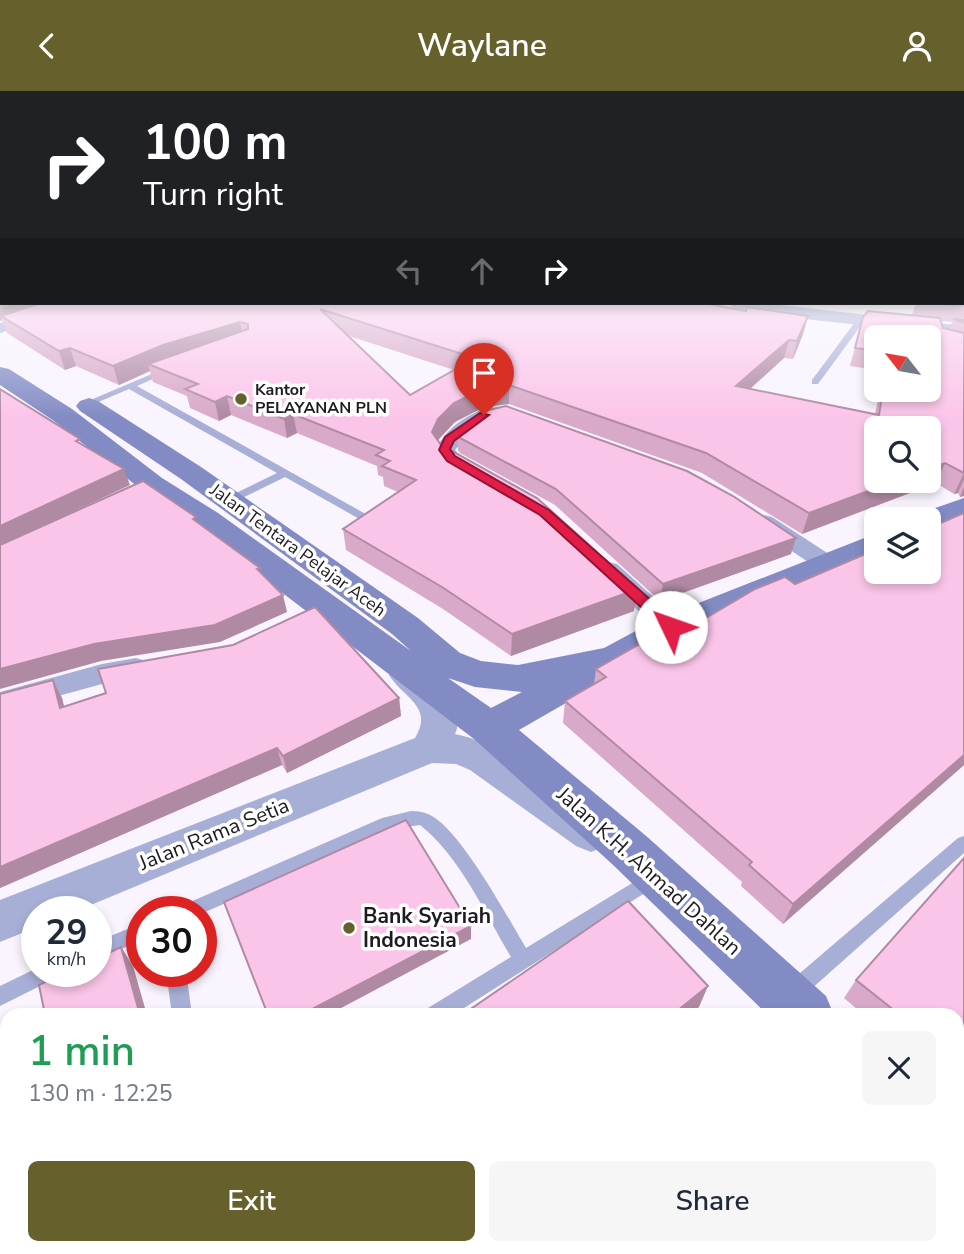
<!DOCTYPE html>
<html lang="en">
<head>
<meta charset="utf-8">
<style>
	:root { --surface:#fff; --page:#f6f6f7; --text:#1f2937; --muted:#747a83; --accent:#65602c }
	body { margin:0; font-family:"Nunito Sans",sans-serif; background:var(--page); color:var(--text); height:100vh; display:flex; flex-direction:column; font-size:26px; white-space:nowrap }
	* { box-sizing:border-box; margin:0 }
	p { font-size:23px; color:var(--muted) }
	.icon { flex:none; width:38px; height:38px; fill:none; stroke:currentColor; stroke-width:2; stroke-linecap:round; stroke-linejoin:round }
	.map { position:relative; flex:1; overflow:hidden }
	.details { position:absolute; left:0px; top:917px; width:964px; height:247px; display:flex; flex-direction:column; background:var(--surface); border-radius:21px 21px 0 0; box-shadow:0 4px 10px #0003 }
	.details>* { flex:none }
	.top-card { position:absolute; left:0px; top:0px; width:964px; height:214px; box-shadow:0 4px 10px #0003; background:#202124; color:#fff; overflow:hidden }
	.needle { width:46px; rotate:301deg }
	.controls { position:absolute; left:864px; top:234px; display:grid; gap:14px }
	.controls a { display:grid; place-items:center; width:77px; height:77px; border-radius:10px; background:var(--surface); box-shadow:0 4px 10px #0003; font-size:35px }
	.speed { position:absolute; left:21px; top:805px; display:flex; gap:14px; font-size:35px; font-weight:700; text-align:center }
	.speed>* { display:grid; place-content:center; width:91px; height:91px; border-radius:50%; background:var(--surface); box-shadow:0 4px 10px #0003; line-height:1 }
	.speed small { font-size:18px; font-weight:400 }
	.speed .limit { border:10px solid #d22; background:#fff; color:#111 }
	.pin { position:absolute; display:grid; place-items:center; width:60px; height:60px; color:#fff; margin:-72px -30px; border-radius:50% 50% 50% 0; rotate:-45deg; box-shadow:0 0 7px #0007 }
	.pin .icon { rotate:45deg }
	.me { position:absolute; width:77px; margin:-38px; rotate:312deg; stroke-linejoin:round; filter:drop-shadow(0 0 5px #0008) }
	.turn { display:flex; align-items:center; gap:24px; height:147px; padding:0 28px; font-size:32px }
	.turn .icon { width:91px; height:91px; stroke-width:2.5 }
	.turn b { display:block; font-size:49px; line-height:60px }
	.lanes { display:flex; align-items:center; height:66px; padding:0 28px; background:#0003; justify-content:center; gap:35px; direction:ltr }
	.lanes .off { opacity:.35 }
	.round { display:grid; place-items:center; flex:none; width:74px; height:74px; border-radius:10px; background:var(--page) }
	.head { display:flex; align-items:center; justify-content:space-between; height:119px; padding:0 28px }
	h1 { font-size:42px; font-weight:600; line-height:52px; color:#1e9e55 }
	.button { display:flex; gap:14px; margin-top:auto; padding:14px 28px }
	.button a { flex:1; height:80px; border-radius:10px; background:var(--accent); color:#fff; font-size:28px; font-weight:600; line-height:80px; text-align:center }
	.button a+a { background:var(--page); color:var(--text) }
	header { display:flex; justify-content:space-between; align-items:center; height:91px; padding:0 28px; background:var(--accent); color:#fff; font-size:32px; font-weight:600 }
	.map>svg:first-child { display:block }
	.green { fill:#f4b6be }
	.lines { fill:none; stroke-linecap:round; stroke-linejoin:round }
	.service { fill:#a8afd6; fill-rule:evenodd }
	.minor { fill:#a8afd6; fill-rule:evenodd }
	.tertiary { fill:#a8afd6; fill-rule:evenodd }
	.secondary { fill:#838bc4; fill-rule:evenodd }
	.wall { fill:#d8a9c8; fill-rule:evenodd }
	.shaded-wall { fill:#b08aa3 }
	.building { fill:#fbc5e9; stroke:#b08aa3; stroke-width:2; fill-rule:evenodd }
	.route { fill:#e11d48; stroke:#92132f; stroke-width:2 }
	.poi-dot { fill:#65602c; stroke:#fff; stroke-width:2.5 }
	.labels { text-anchor:middle; dominant-baseline:central; stroke-width:7; stroke-linejoin:round; paint-order:stroke }
	.far-poi-label { font-size:16px; font-weight:bold; fill:#1d1b1f; stroke:#fff; text-anchor:start }
	.street-label { font-size:18px; fill:#1d1b1f; stroke:#fff }
	.near-street-label { font-size:21px; fill:#1d1b1f; stroke:#fff }
	.near-poi-label { font-size:21px; font-weight:bold; fill:#1d1b1f; stroke:#fff; text-anchor:start }
</style>
</head>
<body>
<header><svg class="icon" aria-label="back" viewBox="0 0 24 24"><path d="M15 5l-7 7 7 7"/></svg>Waylane<svg class="icon" aria-label="person" viewBox="0 0 24 24"><circle cx="12" cy="8" r="4"/><path d="M4 21q1-7 8-7t8 7"/></svg></header>
<div class="map">
<svg width="964" height="1163" viewBox="0 0 964 1163">
	<rect width="100%" height="100%" fill="#f9f4fe"/>
	<!-- green -->
	<path class="green" d="M7 940V1157H58L59 1163H0V943Z"/>
	<g class="lines">
		<!-- service -->
		<g class="service">
			<path d="M858 227 865 229 818 293H812V289Z"/>
			<path d="M166 277 173 279 137 295 371 426V430H363L285 386 232 412H224V408L277 382 129 298 89 315 81 313Z"/>
			<path d="M411 720C418 720 425 721 432 725 462 742 507 825 526 857L647 783 653 780 659 783 662 788 659 793 453 924H425L428 917 511 866C486 824 459 764 420 734L392 738 201 823V821H178L181 815 382 727Z"/>
			<path d="M964 745V762L800 908 793 910 786 908 783 901 786 894 958 747Z"/>
			<path d="M142 832V849L96 869V851Z"/>
			<path d="M37 877V880H60L58 886 0 915V895Z"/>
			<path d="M166 880H186L192 924H172Z"/>
		</g>
		<!-- minor -->
		<g class="minor">
			<path d="M60 212H82L79 215 0 242V232Z"/>
			<path d="M726 212H763L964 235V245L813 229 734 217Z"/>
			<path d="M492 316 501 322 499 326 472 340 455 359C462 369 475 369 481 379L478 383C460 388 444 373 435 359 447 337 467 322 492 316Z"/>
			<path d="M764 424 772 426 835 467 838 472 835 477 826 479 817 477 756 436 753 431 756 426Z"/>
			<path d="M608 471 617 473 680 530 684 536 680 542 671 545 662 542 599 483 596 478 599 473Z"/>
			<path d="M136 567 146 570 150 577 146 584 102 593 0 621V601L102 573Z"/>
			<path d="M496 1157H548L546 1163H494Z"/>
		</g>
		<!-- tertiary -->
		<path class="tertiary" d="M407 572C433 579 468 614 455 643 514 655 556 702 606 731L612 743 606 755 591 761 576 755 470 679 456 673 432 672 74 821H37V836L0 851V809L415 647C434 615 404 608 389 584L395 575Z"/>
		<!-- secondary -->
		<g class="secondary">
			<path d="M0 276 9 278 72 318 162 387 218 422 411 560 392 543 181 388 80 320 76 315 80 310 89 307 98 310 201 376 418 527 460 562 481 570 518 574 604 557 658 528 877 442V464L684 544 519 639 645 744 826 905 834 924H768L611 772 474 648 196 436 142 399 54 330 0 294ZM448 587 475 596 522 601 491 617Z"/>
			<path d="M964 407V427L929 439V429H914L918 423Z"/>
			<path d="M957 1022 964 1024V1088L957 1085Z"/>
		</g>
	</g>
	<!-- wall -->
	<g class="wall">
		<path d="M0 164 2 212H36L37 213 746 220 808 225 803 243 793 268 784 267 750 298 875 323 880 299H929L877 247V279L850 275 863 226 912 224 916 212H962L964 196V405L960 406 958 402 954 403 936 392 802 443 702 382 509 313 484 316 455 331 439 348 438 349 441 354 634 520 511 565 443 518 346 459 343 438 398 401 384 395 383 386 378 384 377 375 297 342 287 347 231 324 219 330 190 317 187 305 153 291 150 280 119 294 76 275 65 279 7 242 2 229 0 230ZM941 230 952 231 949 238 943 237ZM346 244 454 279 410 304Z"/>
		<path d="M458 344 791 463 660 510 555 414 460 362 458 359Z"/>
		<path d="M964 422V674L783 833 741 795 742 791 563 632 565 610 594 593 596 578 662 553 795 493Z"/>
		<path d="M53 589 62 607 64 616 399 607 401 625 287 682 282 674 0 797V603Z"/>
		<path d="M964 767V1006L957 1000V924H864L844 907 856 889Z"/>
		<path d="M798 1157H957L964 1163H804Z"/>
	</g>
	<!-- shaded-wall -->
	<g class="shaded-wall">
		<path d="M7 212H36L38 217 1 225 2 229 0 230V214Z"/>
		<path d="M808 225 803 243 793 268 797 250Z"/>
		<path d="M240 231 243 248 148 273 150 280 119 294 113 275 163 254Z"/>
		<path d="M789 249 784 267 732 314 736 295Z"/>
		<path d="M70 257 76 275 65 279 59 260Z"/>
		<path d="M509 294V313L484 316 455 331 439 348 433 360 432 341 438 328 454 312 484 297Z"/>
		<path d="M227 305 231 324 219 330 215 311Z"/>
		<path d="M293 323 297 342 287 347 284 328Z"/>
		<path d="M945 372 936 392 802 443 809 422 895 390H929V378Z"/>
		<path d="M124 378 130 394 0 455V435Z"/>
		<path d="M964 382V388L958 402 954 403Z"/>
		<path d="M964 396V405L960 406Z"/>
		<path d="M796 447 791 463 660 510 663 493Z"/>
		<path d="M638 498 634 520 511 565 512 543Z"/>
		<path d="M283 504 287 521 220 551 101 570 0 598V578Z"/>
		<path d="M53 589 62 607 69 635 60 617Z"/>
		<path d="M399 607 401 625 287 682 283 665Z"/>
		<path d="M277 657 282 674 0 797V776Z"/>
		<path d="M964 664V674L783 833 793 813Z"/>
		<path d="M471 835V848L328 924H301Z"/>
		<path d="M121 856 133 875 147 924H140Z"/>
		<path d="M708 895 699 916 689 924H672Z"/>
		<path d="M125 1157H130L138 1163H127Z"/>
		<path d="M370 1157H386L388 1161 384 1163H361Z"/>
		<path d="M675 1157H679L673 1163H669Z"/>
	</g>
	<!-- building -->
	<g class="building">
		<path d="M0 164H2V175L0 176Z"/>
		<path d="M0 185 2 186V212H7L0 214Z"/>
		<path d="M962 196H964V215L937 212H962Z"/>
		<path d="M41 212H703L746 220 747 216 808 225 797 250 789 249 736 295 879 324 883 299H929V247H877V260L855 257 863 226 868 220 940 227 943 237 964 242V382L945 372 929 378V338H877V390H895L809 422 706 362 509 294 484 297 454 312 438 328 432 341 441 354 537 407 638 498 512 543 442 496 343 438 416 389 382 375 390 370 376 364 384 359 293 323 284 328 227 305 215 311 185 298 198 293 148 273 248 238V233L240 231 163 254 113 275 70 257 59 260 1 225ZM320 218 475 267 410 304Z"/>
		<path d="M953 228 964 229V232Z"/>
		<path d="M0 298 80 348 76 350 124 378 0 435Z"/>
		<path d="M506 315 687 380 733 405 796 447 663 493 556 398 460 347 458 344 461 339 484 320Z"/>
		<path d="M143 390 190 422 196 426 193 428 260 477 257 478 283 504 215 534 94 553 0 578V454Z"/>
		<path d="M964 422V664L793 813 749 774 752 771 565 610 606 586 596 578 652 546 662 553 755 498 785 486 795 493 877 458V481H929V437Z"/>
		<path d="M315 516 399 607 283 665 277 657 0 776V603L53 589 60 617 106 602 98 578 233 554Z"/>
		<path d="M406 729 471 835 301 924H268L224 811Z"/>
		<path d="M964 767V975L957 970V924H900L856 889Z"/>
		<path d="M628 810 708 895 672 924H462Z"/>
		<path d="M121 856 140 924H45L39 894 68 880H96V868Z"/>
		<path d="M957 1109 964 1115V1163H834L828 1157H957Z"/>
		<path d="M114 1157H125L127 1163H105Z"/>
		<path d="M151 1157H370L361 1163H142Z"/>
		<path d="M568 1157H675L670 1161 671 1163H561Z"/>
	</g>
	<!-- sky -->
	<linearGradient id="sky" x2="0" y2="1"><stop stop-color="#95c2ec"/><stop offset="0.5" stop-color="#fcfaff"/><stop offset="1" stop-color="#fcfaff" stop-opacity="0"/></linearGradient>
	<rect width="964" height="327" fill="url(#sky)"/>
	<!-- route -->
	<path class="route" d="M480 322 489 324 454 350 450 358 455 365 549 419 677 532 679 536 677 539H666L540 424 447 370 439 359 445 346Z"/>
	<!-- markers -->
	<g class="poi-dot">
		<circle cx="241" cy="308" r="7"/>
		<circle cx="349" cy="837" r="7"/>
	</g>
	<g class="labels">
		<!-- far-poi labels -->
		<g class="far-poi-label">
			<text x="255" y="299">Kantor<tspan x="255" dy="18">PELAYANAN PLN</tspan></text>
		</g>
		<!-- street labels -->
		<g class="street-label">
			<text transform="translate(298 459) rotate(36)">Jalan Tentara Pelajar Aceh</text>
		</g>
		<!-- near-street labels -->
		<g class="near-street-label">
			<text transform="translate(214 743) rotate(-22)">Jalan Rama Setia</text>
			<text transform="translate(649 780) rotate(42)">Jalan K.H. Ahmad Dahlan</text>
		</g>
		<!-- near-poi labels -->
		<g class="near-poi-label">
			<text x="363" y="825">Bank Syariah<tspan x="363" dy="24">Indonesia</tspan></text>
		</g>
	</g>
</svg>
<div class="controls">
<a><svg class="needle" viewBox="-14 -14 28 28"><path d="M0-13l5 13h-10z" fill="#e53935"/><path d="M0 13l5-13h-10z" fill="#747a83"/></svg></a>
<a><svg class="icon" aria-label="search" viewBox="0 0 24 24"><circle cx="10" cy="10" r="6"/><path d="M15 15l6 6"/></svg></a>
<a><svg class="icon" aria-label="layers" viewBox="0 0 24 24"><path d="M12 4l9 5-9 5-9-5zM3 14l9 5 9-5"/></svg></a>
</div>
<div class="speed"><div>29<small>km/h</small></div><div class="limit">30</div></div>
<div class="pin" style="left:484px;top:324px;background:#d93025"><svg class="icon" aria-label="arrive" viewBox="0 0 24 24"><path d="M6 21V4h12l-3 4 3 4H6"/></svg></div>
<svg class="me" style="left:671px;top:536px" viewBox="-20 -20 40 40"><circle r="19" fill="#fff"/><path d="M0-13L10 11 0 6-10 11z" fill="#e11d48"/></svg>
<div class="top-card">
<div class="turn"><svg class="icon" aria-label="right" viewBox="0 0 24 24"><path d="M7 20v-9h11M14 6l5 5-5 5"/></svg><div><b>100 m</b>Turn right</div></div>
<div class="lanes"><svg class="icon off" aria-label="left" viewBox="0 0 24 24"><path d="M17 20v-9H6M10 6l-5 5 5 5"/></svg><svg class="icon off" aria-label="ahead" viewBox="0 0 24 24"><path d="M12 20V5M6 11l6-6 6 6"/></svg><svg class="icon" aria-label="right" viewBox="0 0 24 24"><path d="M7 20v-9h11M14 6l5 5-5 5"/></svg></div>
</div>
<section class="details">
<div class="head"><div><h1>1 min</h1><p>130 m · 12:25</p></div><a class="round"><svg class="icon" aria-label="close" viewBox="0 0 24 24"><path d="M6 6l12 12M18 6L6 18"/></svg></a></div>
<div class="button"><a>Exit</a><a>Share</a></div>
</section>
</div>
</body>
</html>
